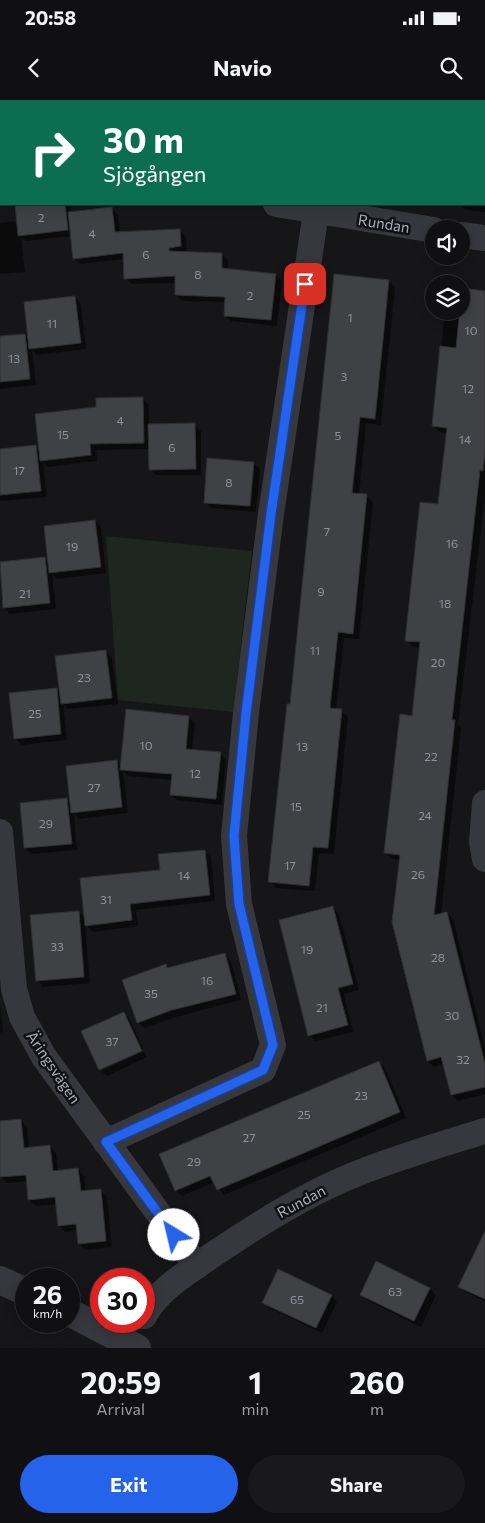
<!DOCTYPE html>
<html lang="en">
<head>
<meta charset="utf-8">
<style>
	:root { --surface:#101012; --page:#19191b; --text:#f1f3f6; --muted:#9c9d9f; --line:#303032; --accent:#2563eb }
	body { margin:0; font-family:Commissioner,sans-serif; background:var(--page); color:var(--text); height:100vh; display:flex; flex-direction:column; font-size:19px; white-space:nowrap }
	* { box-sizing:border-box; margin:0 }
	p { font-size:16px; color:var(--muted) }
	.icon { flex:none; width:28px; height:28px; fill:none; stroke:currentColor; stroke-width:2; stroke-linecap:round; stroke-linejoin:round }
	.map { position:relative; height:1248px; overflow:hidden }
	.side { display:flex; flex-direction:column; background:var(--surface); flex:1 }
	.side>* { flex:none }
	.hud { position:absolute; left:0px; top:0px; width:485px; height:105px; box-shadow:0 2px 12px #0003,0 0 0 1px var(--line); background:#0b6e4f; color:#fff; overflow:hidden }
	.controls { position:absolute; left:425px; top:120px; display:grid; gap:10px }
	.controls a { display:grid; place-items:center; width:45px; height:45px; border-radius:50%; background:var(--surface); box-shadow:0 2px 12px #0003,0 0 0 1px var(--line); font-size:25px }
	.speed { position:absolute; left:15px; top:1168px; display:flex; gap:10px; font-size:25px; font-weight:700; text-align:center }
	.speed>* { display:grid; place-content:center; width:65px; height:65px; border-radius:50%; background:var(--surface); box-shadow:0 2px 12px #0003,0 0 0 1px var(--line); line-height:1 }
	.speed small { font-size:12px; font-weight:400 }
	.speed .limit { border:8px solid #d22; background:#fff; color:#111 }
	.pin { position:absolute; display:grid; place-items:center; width:42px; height:42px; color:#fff; margin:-21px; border-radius:10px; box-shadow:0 2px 8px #0006 }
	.me { position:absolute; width:55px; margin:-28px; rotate:324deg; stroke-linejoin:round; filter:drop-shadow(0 0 4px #0008) }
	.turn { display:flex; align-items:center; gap:18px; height:105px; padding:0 20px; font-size:22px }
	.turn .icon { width:65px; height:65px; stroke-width:2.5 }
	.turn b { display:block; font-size:35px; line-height:42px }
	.eta { display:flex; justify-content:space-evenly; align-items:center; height:85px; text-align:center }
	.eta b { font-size:30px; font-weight:700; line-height:35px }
	.action { display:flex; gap:10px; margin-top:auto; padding:10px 20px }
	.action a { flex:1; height:58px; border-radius:30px; background:var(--accent); color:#fff; font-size:20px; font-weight:700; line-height:58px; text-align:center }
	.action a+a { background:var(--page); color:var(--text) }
	.status { display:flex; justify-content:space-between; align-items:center; height:35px; padding:0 25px; background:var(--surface); direction:ltr }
	.status svg { height:14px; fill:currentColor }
	header { display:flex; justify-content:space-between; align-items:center; height:65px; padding:0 20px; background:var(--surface); font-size:22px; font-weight:700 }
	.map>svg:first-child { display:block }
	.green { fill:#1e261f }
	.shadow { fill:#0007 }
	.building { fill:#404145; stroke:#303034 }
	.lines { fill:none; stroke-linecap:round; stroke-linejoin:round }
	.minor { stroke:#37383d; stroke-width:26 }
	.tertiary { stroke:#37383d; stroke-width:28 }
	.route-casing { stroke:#184099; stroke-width:12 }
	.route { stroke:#2563eb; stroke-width:9 }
	.labels { text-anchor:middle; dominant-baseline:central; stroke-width:5; stroke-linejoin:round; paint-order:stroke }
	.number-label { font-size:12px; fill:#8e929b }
	.street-label { font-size:15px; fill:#a8adb8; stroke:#111113 }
</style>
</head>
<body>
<div class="status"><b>20:58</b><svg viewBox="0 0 49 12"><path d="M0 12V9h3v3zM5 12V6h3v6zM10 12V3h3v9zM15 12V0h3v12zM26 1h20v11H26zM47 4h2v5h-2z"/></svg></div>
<header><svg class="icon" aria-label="back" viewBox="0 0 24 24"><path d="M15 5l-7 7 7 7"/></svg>Navio<svg class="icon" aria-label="search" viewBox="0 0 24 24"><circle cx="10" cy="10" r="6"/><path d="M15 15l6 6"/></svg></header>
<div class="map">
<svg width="485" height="1248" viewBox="0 0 485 1248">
	<rect width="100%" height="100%" fill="#161618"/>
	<!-- green -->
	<path class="green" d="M106 436 252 451 233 612 118 600Z"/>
	<!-- shadow -->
	<g class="shadow">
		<path d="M90 0H156L159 1H91Z"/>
		<path d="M484 77 485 112 465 110 460 104H484Z"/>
		<path d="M16 104H70L71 113 111 108 118 115 120 133 180 130 186 137 187 153 222 154 228 160V170L276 175 282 181 277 226 231 221 225 215 226 202 182 201 176 195V183L132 184 125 178 124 159 80 164 74 158 71 136 26 141 21 137 25 172 0 174V123L14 121 19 126Z"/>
		<path d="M389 181 395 187 381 325 366 323 359 395 366 396 373 402 359 539 344 538 336 610 341 611 348 617 334 754 319 753 315 791 276 788 270 781 291 606Z"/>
		<path d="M461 190 485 192V396L458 625 461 628 441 815 447 813 453 819 485 948V994L458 1001 452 995 444 964 434 967 428 961 400 760 392 759 386 753 413 617 421 548 413 547 407 540 440 405 447 333 440 332 433 326 445 211H461Z"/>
		<path d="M75 197 81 204 86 249 37 255 32 250 36 285 0 289V238L25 235 29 239Z"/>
		<path d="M142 298 149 305V325H195L201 331V375H156L150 369V349L96 350 97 361 48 367 43 362 47 397 0 401V351L36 347 40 351 98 308Z"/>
		<path d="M253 363 260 369 256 412 211 408 205 402Z"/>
		<path d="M95 421 101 427 106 473 57 479 52 474 56 509 10 514 4 508 0 463 45 459 50 463Z"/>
		<path d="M106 552 112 558 118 604 68 609 63 604 67 640 22 645 15 638 56 589 61 594Z"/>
		<path d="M189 617 195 623 192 650 220 653 226 660 222 705 177 700 171 694 172 680 128 676 123 671 128 713 79 719 74 714 77 750 32 754 25 748 67 699 71 704 116 662 121 667Z"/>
		<path d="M204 751 211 757 215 801 136 810 138 826 93 832 85 824 90 883 43 887 37 880 78 812 86 819 161 771Z"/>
		<path d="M333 808 339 814 359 890 344 894 353 932 316 941 309 935Z"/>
		<path d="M225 854 231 861 241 900 179 916 144 928 138 922 165 866 168 869Z"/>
		<path d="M0 905 3 932 0 933Z"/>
		<path d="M124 913 130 920 143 949 101 968V970L83 932Z"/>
		<path d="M144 951 147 957 107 976 101 971Z"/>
		<path d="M379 962 385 968 406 1018 224 1095 215 1082 182 1096 176 1090Z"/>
		<path d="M21 1020 27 1027 29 1049 50 1047 56 1053 58 1071 78 1069 84 1076 86 1092 100 1090 107 1097 112 1147 86 1150 79 1144 78 1130 65 1132 59 1126 57 1104 36 1106 29 1100 28 1081 7 1083 1 1077 0 1023Z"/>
		<path d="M485 1160V1201L465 1192 460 1186Z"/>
		<path d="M377 1163 430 1189 436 1195 421 1227 368 1201 362 1195Z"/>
		<path d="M278 1171 332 1196 337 1202 322 1233 269 1208 263 1202Z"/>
	</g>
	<!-- building -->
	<g class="building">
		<path d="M15 104H65L68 130 18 136Z"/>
		<path d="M112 107 115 132 180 129 181 146 169 148V151L222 153V168L276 174 271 220 224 216 225 197 175 195V176L124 179 123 153 73 159 68 112Z"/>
		<path d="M334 174 389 180 375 319 360 317 352 393 367 394 353 534 338 532 330 608 342 609 328 748 313 747 309 786 268 782 287 604H290Z"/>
		<path d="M462 188 485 191V351L483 371 480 370 452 620H455L434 815 447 812 485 964V987L451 995 441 957 427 961 392 822 400 755 384 753 400 614 412 616 420 542 405 541 420 402 438 404 447 328 432 326 440 246 456 248Z"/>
		<path d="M75 196 81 243 29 249 24 202Z"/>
		<path d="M25 234 30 279 0 282V236Z"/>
		<path d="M143 297 144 343 90 344 91 355 40 361 35 314 96 307V298Z"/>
		<path d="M195 323 196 369 149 370 148 324Z"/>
		<path d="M36 345 41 391 0 395V349Z"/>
		<path d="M207 358 254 362 250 406 204 403Z"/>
		<path d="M95 420 101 467 49 473 44 426Z"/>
		<path d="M45 457 50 503 3 508 0 462Z"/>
		<path d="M106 550 112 598 61 604 55 556Z"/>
		<path d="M57 588 61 634 14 639 9 593Z"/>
		<path d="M126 609 189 616 186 649 221 652 216 699 170 695 172 674 120 670Z"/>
		<path d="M117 660 122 707 71 713 66 666Z"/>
		<path d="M67 698 72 744 24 748 20 703Z"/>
		<path d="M205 750 210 795 130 804 132 820 85 826 80 778 160 770 158 754Z"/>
		<path d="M333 806 353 884 338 888 348 925 308 936 279 820Z"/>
		<path d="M79 811 84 877 36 881 30 815Z"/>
		<path d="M225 853 236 894 172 910 137 923 122 880 166 864 167 868Z"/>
		<path d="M124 912 142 951 99 970 81 931Z"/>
		<path d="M379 961 400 1012 217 1090 210 1076 175 1091 159 1054Z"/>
		<path d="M21 1019 24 1048 50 1045 53 1071 78 1068 81 1091 101 1089 106 1141 78 1144 76 1124 58 1126 55 1097 28 1100 26 1075 0 1077V1021Z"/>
		<path d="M485 1131V1199L458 1187Z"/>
		<path d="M376 1161 430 1188 414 1221 360 1195Z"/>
		<path d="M278 1169 332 1195 316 1228 262 1203Z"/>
	</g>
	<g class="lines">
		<!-- minor -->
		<g class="minor">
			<path d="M251 1V0"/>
			<path d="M0 12H1"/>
			<path d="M276 104 434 130"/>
			<path d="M461 135 485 138"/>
			<path d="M485 703 482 742 485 759"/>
			<path d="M0 732 14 889 22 917 44 957 197 1166"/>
			<path d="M106 1042 263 970 273 945 239 804 234 736 246 613 271 414 316 112"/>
			<path d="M144 1216C157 1191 185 1174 208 1158 254 1127 303 1095 356 1074 398 1057 442 1044 485 1031"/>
		</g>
		<!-- tertiary -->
		<g class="tertiary">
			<path d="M0 1180 26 1192"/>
			<path d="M69 1212 137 1248"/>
		</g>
	</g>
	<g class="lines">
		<defs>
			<path id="route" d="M174 1135 106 1042 263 970 273 945 239 804 234 736 246 613 271 414 305 184"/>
		</defs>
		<!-- route casing -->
		<use href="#route" class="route-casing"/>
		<!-- route -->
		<use href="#route" class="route"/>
	</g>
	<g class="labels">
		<!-- number labels -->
		<g class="number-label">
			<text x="41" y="117">2</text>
			<text x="92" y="133">4</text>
			<text x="146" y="154">6</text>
			<text x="198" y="174">8</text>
			<text x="250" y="195">2</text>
			<text x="350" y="217">1</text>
			<text x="52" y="223">11</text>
			<text x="471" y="230">10</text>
			<text x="14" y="258">13</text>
			<text x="344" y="276">3</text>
			<text x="468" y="288">12</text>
			<text x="120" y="320">4</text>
			<text x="63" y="334">15</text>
			<text x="338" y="335">5</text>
			<text x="465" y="339">14</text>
			<text x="172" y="347">6</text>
			<text x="19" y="370">17</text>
			<text x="229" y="382">8</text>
			<text x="327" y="431">7</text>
			<text x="452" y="443">16</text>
			<text x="72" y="446">19</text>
			<text x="321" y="491">9</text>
			<text x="25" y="493">21</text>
			<text x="445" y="503">18</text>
			<text x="315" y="550">11</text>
			<text x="438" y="562">20</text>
			<text x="84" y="577">23</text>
			<text x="35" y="613">25</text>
			<text x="146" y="645">10</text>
			<text x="302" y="646">13</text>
			<text x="431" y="656">22</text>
			<text x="195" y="673">12</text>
			<text x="94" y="687">27</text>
			<text x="296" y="706">15</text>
			<text x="425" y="715">24</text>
			<text x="46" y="723">29</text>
			<text x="290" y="765">17</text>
			<text x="418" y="774">26</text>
			<text x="184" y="775">14</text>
			<text x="106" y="799">31</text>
			<text x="57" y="846">33</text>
			<text x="307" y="849">19</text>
			<text x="438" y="857">28</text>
			<text x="207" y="880">16</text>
			<text x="151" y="893">35</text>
			<text x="322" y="907">21</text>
			<text x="452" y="915">30</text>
			<text x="112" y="941">37</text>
			<text x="463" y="959">32</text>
			<text x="361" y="995">23</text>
			<text x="304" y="1014">25</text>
			<text x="249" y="1037">27</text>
			<text x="194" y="1061">29</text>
			<text x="395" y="1191">63</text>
			<text x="297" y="1199">65</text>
		</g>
		<!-- street labels -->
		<g class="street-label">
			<text transform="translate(384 123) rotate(9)">Rundan</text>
			<text transform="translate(54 967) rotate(56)">Äringsvägen</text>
			<text transform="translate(301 1101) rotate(-28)">Rundan</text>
		</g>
	</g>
</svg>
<div class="controls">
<a><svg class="icon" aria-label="sound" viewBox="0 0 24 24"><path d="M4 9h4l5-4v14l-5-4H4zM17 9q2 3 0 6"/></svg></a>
<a><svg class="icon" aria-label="layers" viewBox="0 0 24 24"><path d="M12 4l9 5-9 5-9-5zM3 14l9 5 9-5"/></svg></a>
</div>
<div class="speed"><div>26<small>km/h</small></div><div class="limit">30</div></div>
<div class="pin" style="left:305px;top:184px;background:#d93025"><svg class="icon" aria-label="arrive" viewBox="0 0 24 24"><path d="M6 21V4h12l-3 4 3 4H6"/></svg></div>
<svg class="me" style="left:174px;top:1135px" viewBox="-20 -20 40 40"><circle r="19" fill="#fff"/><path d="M0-13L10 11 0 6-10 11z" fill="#2563eb"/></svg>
<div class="hud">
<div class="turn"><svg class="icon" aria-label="right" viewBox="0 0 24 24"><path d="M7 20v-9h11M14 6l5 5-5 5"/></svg><div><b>30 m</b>Sjögången</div></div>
</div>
</div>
<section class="side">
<div class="eta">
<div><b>20:59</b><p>Arrival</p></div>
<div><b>1</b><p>min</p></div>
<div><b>260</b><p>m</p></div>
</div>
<div class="action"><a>Exit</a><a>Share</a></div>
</section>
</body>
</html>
